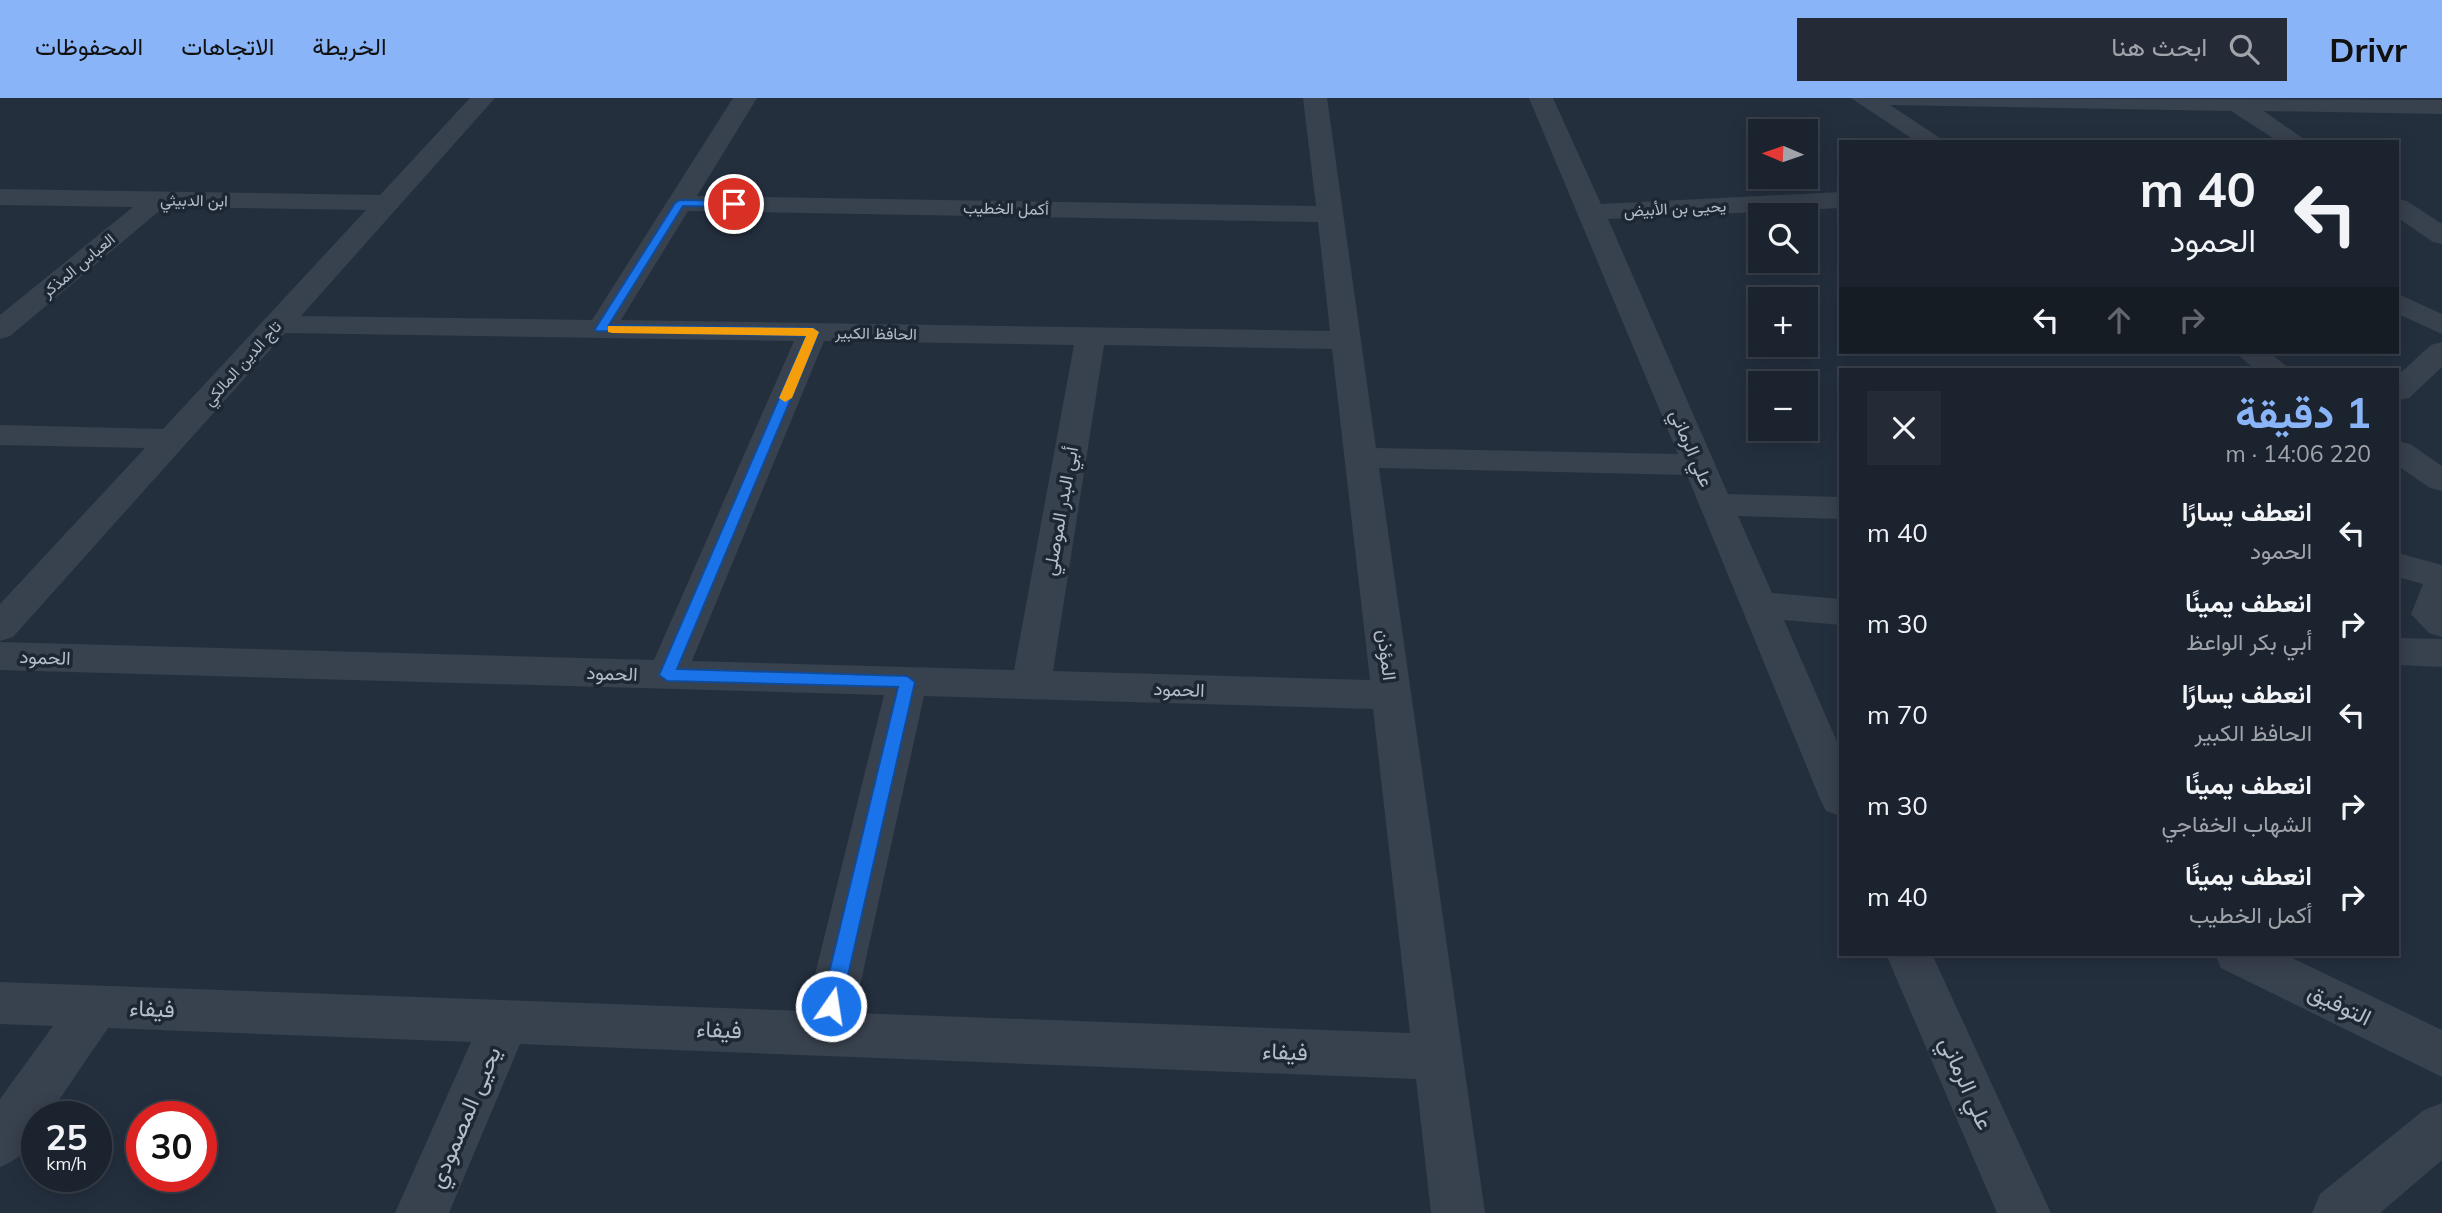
<!DOCTYPE html>
<html lang="ar">
<head>
<meta charset="utf-8">
<style>
	:root { --surface:#1b232e; --page:#242b36; --text:#f1f3f6; --muted:#a0a4aa; --line:#39404a; --accent:#8ab4f8 }
	body { margin:0; font-family:Mulish,Vazirmatn,sans-serif; background:var(--page); color:var(--text); direction:rtl; height:100vh; display:flex; flex-direction:column; font-size:26px; white-space:nowrap }
	* { box-sizing:border-box; margin:0 }
	p { font-size:23px; color:var(--muted) }
	.icon { flex:none; width:38px; height:38px; fill:none; stroke:currentColor; stroke-width:2; stroke-linecap:round; stroke-linejoin:round }
	.map { position:relative; flex:1; overflow:hidden; direction:ltr }
	.sheet { position:absolute; left:1839px; top:270px; width:560px; height:588px; display:flex; flex-direction:column; background:var(--surface); border-radius:0px; box-shadow:0 4px 18px #0003,0 0 0 2px var(--line); direction:rtl }
	.sheet>* { flex:none }
	.guide { position:absolute; left:1839px; top:42px; width:560px; height:214px; border-radius:0px; box-shadow:0 4px 18px #0003,0 0 0 2px var(--line); direction:rtl; background:#1b232e; color:var(--text); overflow:hidden }
	.needle { width:46px; rotate:272deg }
	.buttons { position:absolute; left:1748px; top:21px; display:grid; gap:14px }
	.buttons a { display:grid; place-items:center; width:70px; height:70px; border-radius:0px; background:var(--surface); box-shadow:0 4px 18px #0003,0 0 0 2px var(--line); font-size:35px }
	.speed { position:absolute; left:21px; top:1003px; display:flex; gap:14px; font-size:35px; font-weight:700; text-align:center }
	.speed>* { display:grid; place-content:center; width:91px; height:91px; border-radius:50%; background:var(--surface); box-shadow:0 4px 18px #0003,0 0 0 2px var(--line); line-height:1 }
	.speed small { font-size:18px; font-weight:400 }
	.speed .limit { border:10px solid #d22; background:#fff; color:#111 }
	.pin { position:absolute; display:grid; place-items:center; width:60px; height:60px; color:#fff; margin:-30px; border:4px solid #fff; border-radius:50%; box-shadow:0 2px 7px #0007 }
	.me { position:absolute; width:77px; margin:-38px; rotate:13deg; stroke-linejoin:round; filter:drop-shadow(0 0 5px #0008) }
	.turn { display:flex; align-items:center; gap:24px; height:147px; padding:0 28px; font-size:32px }
	.turn .icon { width:91px; height:91px; stroke-width:2.5 }
	.turn b { display:block; font-size:49px; line-height:60px }
	.lanes { display:flex; align-items:center; height:66px; padding:0 28px; background:#0003; justify-content:center; gap:35px; direction:ltr }
	.lanes .off { opacity:.35 }
	.round { display:grid; place-items:center; flex:none; width:74px; height:74px; border-radius:0px; background:var(--page) }
	.head { display:flex; align-items:center; justify-content:space-between; height:119px; padding:0 28px }
	h1 { font-size:42px; font-weight:700; line-height:52px; color:var(--accent) }
	ul { padding:0; list-style:none }
	li { display:flex; align-items:center; gap:21px; height:91px; padding:0 28px }
	li div { flex:1 }
	li b { display:block; font-size:26px }
	li em { font-style:normal }
	header { display:flex; align-items:center; gap:42px; box-sizing:border-box; height:98px; padding:0 35px; background:var(--accent); color:#111 }
	header strong { font-size:33px }
	nav { display:flex; gap:38px; margin-inline-start:auto; font-size:24px }
	.search { width:490px; height:63px; background:var(--page); display:flex; align-items:center; gap:18px; box-sizing:border-box; padding:0 24px; border-radius:0px; color:var(--muted); font-size:26px }
	.map>svg:first-child { display:block }
	.lines { fill:none; stroke-linecap:round; stroke-linejoin:round }
	.minor { fill:#38414e; fill-rule:evenodd }
	.route { fill:#1a73e8; stroke:#114b97; stroke-width:2 }
	.slow { fill:#f59e0b }
	.labels { text-anchor:middle; dominant-baseline:central; stroke-width:7; stroke-linejoin:round; paint-order:stroke }
	.far-street-label { font-size:16px; fill:#b4bcc9; stroke:#1d2633 }
	.street-label { font-size:19px; fill:#b4bcc9; stroke:#1d2633 }
	.near-street-label { font-size:23px; fill:#b4bcc9; stroke:#1d2633 }
</style>
</head>
<body>
<header>
<strong>Drivr</strong>
<div class="search"><svg class="icon" aria-label="search" viewBox="0 0 24 24"><circle cx="10" cy="10" r="6"/><path d="M15 15l6 6"/></svg>ابحث هنا</div>
<nav><a>الخريطة</a><a>الاتجاهات</a><a>المحفوظات</a></nav>
</header>
<div class="map">
<svg width="2442" height="1115" viewBox="0 0 2442 1115">
	<rect width="100%" height="100%" fill="#242f3e"/>
	<g class="lines">
		<!-- minor -->
		<g class="minor">
			<path d="M470 0H495L301 218 592 222 733 0H757L697 98 1316 108 1303 0H1327L1376 350 1678 356 1529 0H1553L1601 106 1841 94V110L1608 121 1728 396 1841 399V421L1738 418 1772 495 1841 501V527L1784 522 1841 653V718L1826 713 1820 701 1687 377 1379 370 1485 1115H1431L1416 981 520 946 449 1115H395L471 944 108 930 48 1018H37C37 1044 23 1060 0 1069V1001L53 928 0 926V884L806 913 884 597 0 572V544L654 562 794 243 285 235 13 539 0 543V506L145 350 0 347V327L163 331 366 112 164 109 10 238 0 241V217L133 109 0 107V91L380 97ZM688 113 1318 124 1330 233 621 222ZM824 243 1074 247 1014 572 692 563ZM1104 247 1332 251 1370 582 1053 573ZM924 598 1373 611 1410 935 854 915Z"/>
			<path d="M1851 0 2442 2V16L2264 13 2308 44H2279L2231 13 1890 7 1946 44H1917Z"/>
			<path d="M2398 101 2407 103 2442 126V146L2433 144 2398 120Z"/>
			<path d="M2398 196 2442 216V236L2398 216Z"/>
			<path d="M2442 244V269L2409 300 2398 302V277L2431 247Z"/>
			<path d="M2234 254H2269L2290 271H2255Z"/>
			<path d="M2398 343 2410 346 2442 368V393L2430 390 2398 368Z"/>
			<path d="M2398 455 2442 467V539L2429 535 2411 516 2423 486 2398 479Z"/>
			<path d="M2398 540 2442 541V569L2398 567Z"/>
			<path d="M1886 856H1932L2051 1115H1997Z"/>
			<path d="M2215 856H2284L2442 932V979L2221 870Z"/>
			<path d="M2442 1005V1062L2380 1115H2312L2320 1096 2424 1012Z"/>
		</g>
	</g>
	<!-- route -->
	<path class="route" d="M680 102 734 103 739 106 734 109 683 108 609 227 813 230 819 234 677 571 907 578 915 584 841 908 838 915 831 917 824 915 821 908 898 589 667 583 659 577 806 238 596 233 595 231 675 105Z"/>
	<!-- slow -->
	<path class="slow" d="M608 228 813 230 819 234 792 300 785 304 779 300 806 238 612 235 608 234Z"/>
	<g class="labels">
		<!-- far-street labels -->
		<g class="far-street-label">
			<text transform="translate(194 102) rotate(1)">ابن الدبيثي</text>
			<text transform="translate(1006 110) rotate(1)">أكمل الخطيب</text>
			<text transform="translate(1675 110) rotate(-3)">يحيى بن الأبيض</text>
			<text transform="translate(78 167) rotate(-40)">العباس المذكر</text>
			<text transform="translate(876 235) rotate(1)">الحافظ الكبير</text>
			<text transform="translate(242 265) rotate(-48)">تاج الدين المالكي</text>
		</g>
		<!-- street labels -->
		<g class="street-label">
			<text transform="translate(1692 350) rotate(67)">علي الرماني</text>
			<text transform="translate(1060 413) rotate(-80)">أبي البدر الموصلي</text>
			<text transform="translate(1387 557) rotate(83)">المؤذن</text>
			<text transform="translate(45 559) rotate(2)">الحمود</text>
			<text transform="translate(612 575) rotate(2)">الحمود</text>
			<text transform="translate(1179 591) rotate(2)">الحمود</text>
		</g>
		<!-- near-street labels -->
		<g class="near-street-label">
			<text transform="translate(2340 906) rotate(26)">التوفيق</text>
			<text transform="translate(152 910) rotate(2)">فيفاء</text>
			<text transform="translate(719 931) rotate(2)">فيفاء</text>
			<text transform="translate(1285 953) rotate(2)">فيفاء</text>
			<text transform="translate(1967 985) rotate(66)">علي الرماني</text>
			<text transform="translate(464 1019) rotate(-67)">يحيى المصمودي</text>
		</g>
	</g>
</svg>
<div class="buttons">
<a><svg class="needle" viewBox="-14 -14 28 28"><path d="M0-13l5 13h-10z" fill="#e53935"/><path d="M0 13l5-13h-10z" fill="#a0a4aa"/></svg></a>
<a><svg class="icon" aria-label="search" viewBox="0 0 24 24"><circle cx="10" cy="10" r="6"/><path d="M15 15l6 6"/></svg></a>
<a>+</a>
<a>−</a>
</div>
<div class="speed"><div>25<small>km/h</small></div><div class="limit">30</div></div>
<div class="pin" style="left:734px;top:106px;background:#d93025"><svg class="icon" aria-label="arrive" viewBox="0 0 24 24"><path d="M6 21V4h12l-3 4 3 4H6"/></svg></div>
<svg class="me" style="left:831px;top:908px" viewBox="-20 -20 40 40"><circle r="17" fill="#1a73e8" stroke="#fff" stroke-width="3"/><path d="M0-11L8 9 0 5-8 9z" fill="#fff"/></svg>
<div class="guide">
<div class="turn"><svg class="icon" aria-label="left" viewBox="0 0 24 24"><path d="M17 20v-9H6M10 6l-5 5 5 5"/></svg><div><b>40 m</b>الحمود</div></div>
<div class="lanes"><svg class="icon" aria-label="left" viewBox="0 0 24 24"><path d="M17 20v-9H6M10 6l-5 5 5 5"/></svg><svg class="icon off" aria-label="ahead" viewBox="0 0 24 24"><path d="M12 20V5M6 11l6-6 6 6"/></svg><svg class="icon off" aria-label="right" viewBox="0 0 24 24"><path d="M7 20v-9h11M14 6l5 5-5 5"/></svg></div>
</div>
<section class="sheet">
<div class="head"><div><h1>1 دقيقة</h1><p>220 m · 14:06</p></div><a class="round"><svg class="icon" aria-label="close" viewBox="0 0 24 24"><path d="M6 6l12 12M18 6L6 18"/></svg></a></div>
<ul>
<li><svg class="icon" aria-label="left" viewBox="0 0 24 24"><path d="M17 20v-9H6M10 6l-5 5 5 5"/></svg><div><b>انعطف يسارًا</b><p>الحمود</p></div><em>40 m</em></li>
<li><svg class="icon" aria-label="right" viewBox="0 0 24 24"><path d="M7 20v-9h11M14 6l5 5-5 5"/></svg><div><b>انعطف يمينًا</b><p>أبي بكر الواعظ</p></div><em>30 m</em></li>
<li><svg class="icon" aria-label="left" viewBox="0 0 24 24"><path d="M17 20v-9H6M10 6l-5 5 5 5"/></svg><div><b>انعطف يسارًا</b><p>الحافظ الكبير</p></div><em>70 m</em></li>
<li><svg class="icon" aria-label="right" viewBox="0 0 24 24"><path d="M7 20v-9h11M14 6l5 5-5 5"/></svg><div><b>انعطف يمينًا</b><p>الشهاب الخفاجي</p></div><em>30 m</em></li>
<li><svg class="icon" aria-label="right" viewBox="0 0 24 24"><path d="M7 20v-9h11M14 6l5 5-5 5"/></svg><div><b>انعطف يمينًا</b><p>أكمل الخطيب</p></div><em>40 m</em></li>
</ul>
</section>
</div>
</body>
</html>
